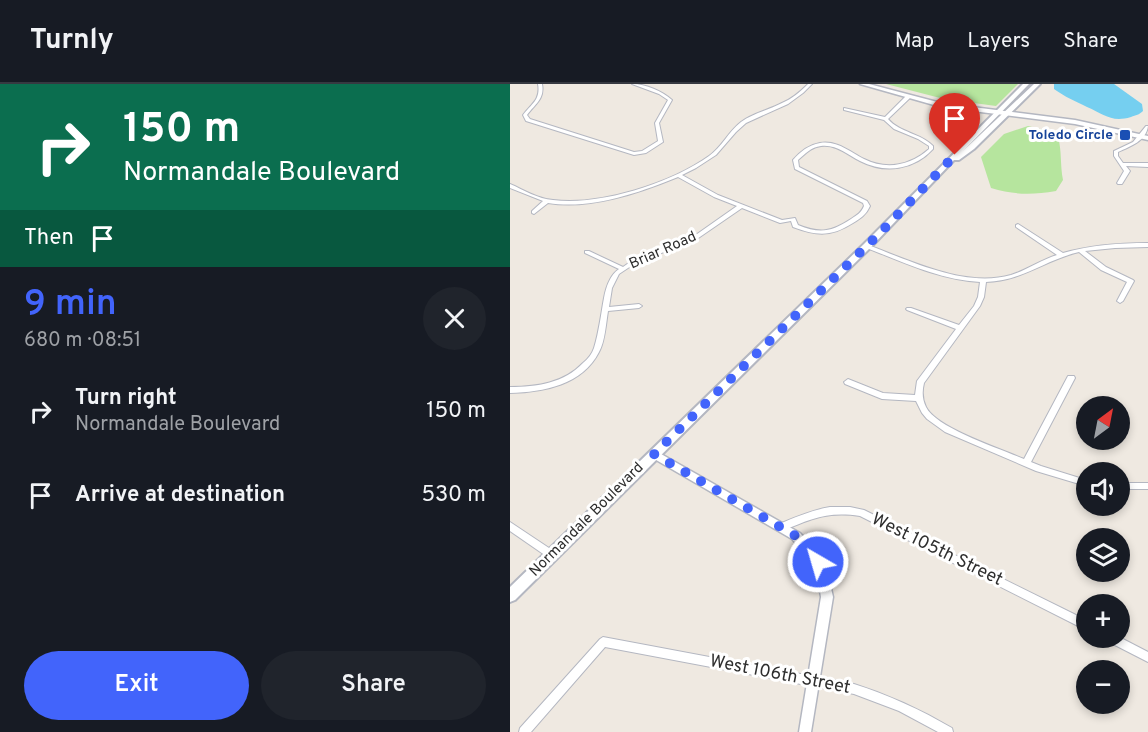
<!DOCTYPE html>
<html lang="en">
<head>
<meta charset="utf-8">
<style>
	:root { --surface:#171b24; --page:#20242c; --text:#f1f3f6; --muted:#9ea1a6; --line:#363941; --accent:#4264fb }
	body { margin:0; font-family:Overpass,sans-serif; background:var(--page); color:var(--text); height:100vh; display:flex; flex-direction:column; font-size:22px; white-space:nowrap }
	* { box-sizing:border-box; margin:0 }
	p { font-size:20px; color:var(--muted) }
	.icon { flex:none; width:33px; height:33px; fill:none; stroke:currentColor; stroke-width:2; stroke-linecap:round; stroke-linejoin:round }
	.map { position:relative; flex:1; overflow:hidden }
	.sheet { display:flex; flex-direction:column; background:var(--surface); width:510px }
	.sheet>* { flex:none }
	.hud { background:#0b6e4f; color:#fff; overflow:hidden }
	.needle { width:39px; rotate:32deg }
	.fabs { position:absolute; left:566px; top:312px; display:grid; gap:12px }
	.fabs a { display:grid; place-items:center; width:54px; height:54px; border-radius:50%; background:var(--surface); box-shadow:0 3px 9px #0003; font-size:30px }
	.pin { position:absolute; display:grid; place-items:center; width:51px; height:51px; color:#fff; margin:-62px -26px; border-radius:50% 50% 50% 0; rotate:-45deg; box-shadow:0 0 6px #0007 }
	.pin .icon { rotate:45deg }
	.me { position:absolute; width:66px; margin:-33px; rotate:322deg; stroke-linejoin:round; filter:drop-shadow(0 0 4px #0008) }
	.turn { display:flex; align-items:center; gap:21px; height:126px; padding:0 24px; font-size:27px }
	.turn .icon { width:78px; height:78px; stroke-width:2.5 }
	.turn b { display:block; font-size:42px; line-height:51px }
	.then { display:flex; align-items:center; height:57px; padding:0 24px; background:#0003; gap:12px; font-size:22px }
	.round { display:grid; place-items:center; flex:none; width:63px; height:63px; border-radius:32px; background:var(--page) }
	.overview { display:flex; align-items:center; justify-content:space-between; height:102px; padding:0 24px }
	h1 { font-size:36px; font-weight:600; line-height:45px; color:var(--accent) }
	.cta { display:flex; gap:12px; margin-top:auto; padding:12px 24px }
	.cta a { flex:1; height:69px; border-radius:36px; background:var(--accent); color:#fff; font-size:24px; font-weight:600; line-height:69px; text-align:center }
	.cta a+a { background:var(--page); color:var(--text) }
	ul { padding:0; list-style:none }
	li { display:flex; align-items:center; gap:18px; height:84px; padding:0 24px }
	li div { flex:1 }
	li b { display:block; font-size:22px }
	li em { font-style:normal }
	header { display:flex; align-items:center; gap:36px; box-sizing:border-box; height:84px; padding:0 30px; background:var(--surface); border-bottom:2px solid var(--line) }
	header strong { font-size:28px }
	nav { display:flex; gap:33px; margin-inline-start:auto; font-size:21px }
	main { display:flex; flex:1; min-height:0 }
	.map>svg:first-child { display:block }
	.green { fill:#b6e59e }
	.water { fill:#75cff0 }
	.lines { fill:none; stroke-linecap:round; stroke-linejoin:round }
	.minor-casing { stroke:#b4b7c1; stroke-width:2 }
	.tertiary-casing { stroke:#b4b7c1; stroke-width:3 }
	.secondary-casing { stroke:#b4b7c1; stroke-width:4 }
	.minor { fill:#fff; fill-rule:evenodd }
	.tertiary { fill:#fff; fill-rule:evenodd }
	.secondary { fill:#fff; fill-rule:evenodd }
	.route { stroke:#4264fb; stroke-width:10; stroke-dasharray:0 18 }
	.transit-dot { fill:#1a4fb4; stroke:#fff; stroke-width:2 }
	.labels { text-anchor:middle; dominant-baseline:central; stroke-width:6; stroke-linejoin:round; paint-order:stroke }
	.far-transit-label { font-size:14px; font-weight:bold; fill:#164399; stroke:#fff; text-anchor:end }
	.street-label { font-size:15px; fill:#2e2e2e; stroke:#fff }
	.near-street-label { font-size:18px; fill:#2e2e2e; stroke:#fff }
</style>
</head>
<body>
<header>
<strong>Turnly</strong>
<nav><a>Map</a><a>Layers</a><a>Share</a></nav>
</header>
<main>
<section class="sheet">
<div class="hud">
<div class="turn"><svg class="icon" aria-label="right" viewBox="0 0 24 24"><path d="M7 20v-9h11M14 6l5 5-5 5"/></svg><div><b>150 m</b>Normandale Boulevard</div></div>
<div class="then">Then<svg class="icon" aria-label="arrive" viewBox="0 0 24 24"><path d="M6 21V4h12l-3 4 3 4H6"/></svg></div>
</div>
<div class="overview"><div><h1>9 min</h1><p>680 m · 08:51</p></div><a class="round"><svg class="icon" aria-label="close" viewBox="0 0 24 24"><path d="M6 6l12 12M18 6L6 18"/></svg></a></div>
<ul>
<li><svg class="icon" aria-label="right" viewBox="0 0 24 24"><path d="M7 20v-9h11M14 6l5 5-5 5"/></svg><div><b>Turn right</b><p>Normandale Boulevard</p></div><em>150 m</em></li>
<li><svg class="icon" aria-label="arrive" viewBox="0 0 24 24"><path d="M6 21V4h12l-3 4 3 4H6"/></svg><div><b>Arrive at destination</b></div><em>530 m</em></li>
</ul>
<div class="cta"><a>Exit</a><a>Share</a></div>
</section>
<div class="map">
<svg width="638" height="648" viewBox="0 0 638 648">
	<rect width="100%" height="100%" fill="#efe9e1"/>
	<!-- green -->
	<g class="green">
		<path d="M376 0H508L486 22 434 15Z"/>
		<path d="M518 42 534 46 548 53C552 67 550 81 553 96L546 107C522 111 504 111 481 104L471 73 494 50Z"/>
	</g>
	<!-- water -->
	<path class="water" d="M544 0H604L632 20 633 27C629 31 626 31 621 33 601 39 594 30 577 23 565 17 555 13 544 5Z"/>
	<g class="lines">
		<defs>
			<g id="minor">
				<path d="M28 0H32C35 15 25 20 17 31L20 35 124 68 132 67 148 57 145 39 158 16 149 10 122 0C136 0 152 7 162 16L149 39 153 58 136 69 124 71 16 37 13 31C21 20 31 16 28 0Z"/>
				<path d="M298 0H302L293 9 278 20 236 39 226 48 206 71 186 84 172 91 208 111 272 136 285 134 288 141C310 150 321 148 341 135 347 131 351 129 354 122L353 119 285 85 283 76C290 68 298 61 310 59 327 56 340 68 354 75 376 86 400 82 419 65V62L408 55 384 45 374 36 334 26V24L375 33 397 11H401V13L378 35C390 49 411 49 423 62V65C404 86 375 90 350 77 338 71 326 60 311 62 301 63 295 70 288 76L289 83 357 117 360 122C356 131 351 134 343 139 321 153 307 152 283 143L281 137 270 139 232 124 184 157 127 178 109 190 102 204 99 223 129 220 132 222 129 224 98 227C96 239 95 258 89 268 72 301 34 308 0 309V303C27 303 54 299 73 279 78 275 82 270 84 264 89 248 91 230 94 214 96 203 100 191 109 185L75 169V167H79L113 183 123 176 180 155 227 122 204 113 168 93C129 109 80 126 38 119L24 130 22 129V127L33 117 0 104V100C14 106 28 115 43 116 90 122 161 99 199 72 212 63 218 48 231 38 243 29 259 26 272 19 282 15 290 8 298 0Z"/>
				<path d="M636 42H638C636 57 621 62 608 68V72L613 79H638V83L616 82 620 87 612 100H608L607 99 614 87 604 72V67L623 58Z"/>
				<path d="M508 140 553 169C581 161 609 159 638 159V163L605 164 575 167 596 183 623 196 624 197 613 217 610 219 607 217 617 198 591 186 569 168C535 176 512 197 476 198L474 213 470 222 414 299C412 307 412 315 416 323 426 344 491 365 514 375L558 292H564L565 294 521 378 531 382 576 396V402L526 387 435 348 417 335 412 329 406 317 372 315 335 300 334 298 338 295 373 309 405 311 407 297 446 245 397 226 396 225 397 224H401L449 241 464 222 468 213 470 198C429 196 391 177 354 163V161H358C401 177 455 204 501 191 517 186 531 176 547 171L506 143V141Z"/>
				<rect x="609" y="399" width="29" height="6"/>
				<path d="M320 423H340L354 426 576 536V546L350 432C317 427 301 435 272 447L269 446 268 443 269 440C286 433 302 426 320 423Z"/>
				<path d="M0 438 45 468 47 471 45 474 42 475 39 474 0 447Z"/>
				<path d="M93 553 344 600C379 611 411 626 442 644L443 648H428L389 627 344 610 95 563 21 648H9L10 644 90 555Z"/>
				<path d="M609 553 638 568V578L597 557 595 554Z"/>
			</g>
			<g id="tertiary">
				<path d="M350 0H359L431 19 565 36 638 52V56L565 40 431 23Z"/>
				<path d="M144 366 290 449C308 467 318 487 323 513L301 648H289L311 513C308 489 299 472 282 455L141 373 139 370 141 367Z"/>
			</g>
			<path id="secondary" d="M513 0H519L453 67 524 0H530L464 65 449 76H444L360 164 5 516 0 518V503L354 160Z"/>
		</defs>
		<!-- minor casing -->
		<use href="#minor" class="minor-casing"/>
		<!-- tertiary casing -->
		<use href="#tertiary" class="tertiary-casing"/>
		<!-- secondary casing -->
		<use href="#secondary" class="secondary-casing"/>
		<!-- minor -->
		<use href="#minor" class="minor"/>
		<!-- tertiary -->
		<use href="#tertiary" class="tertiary"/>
		<!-- secondary -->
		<use href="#secondary" class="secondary"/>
	</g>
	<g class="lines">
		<!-- route -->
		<path class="route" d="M308 478 299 464 286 452 144 370 373 146 445 71"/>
	</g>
	<!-- markers -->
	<rect class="transit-dot" x="609" y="45" width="12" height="12" rx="3"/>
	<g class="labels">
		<!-- far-transit labels -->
		<g class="far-transit-label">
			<text x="603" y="51">Toledo Circle</text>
		</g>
		<!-- street labels -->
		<g class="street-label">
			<text transform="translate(153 167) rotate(-24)">Briar Road</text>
			<text transform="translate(77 436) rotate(-45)">Normandale Boulevard</text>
		</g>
		<!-- near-street labels -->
		<g class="near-street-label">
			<text transform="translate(427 466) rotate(26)">West 105th Street</text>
			<text transform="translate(270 591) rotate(11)">West 106th Street</text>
		</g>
	</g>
</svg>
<div class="fabs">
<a><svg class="needle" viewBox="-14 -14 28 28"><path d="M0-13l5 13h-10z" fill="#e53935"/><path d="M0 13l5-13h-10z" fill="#9ea1a6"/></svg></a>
<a><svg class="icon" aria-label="sound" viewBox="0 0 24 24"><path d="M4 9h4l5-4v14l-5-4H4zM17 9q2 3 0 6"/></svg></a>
<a><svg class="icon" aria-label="layers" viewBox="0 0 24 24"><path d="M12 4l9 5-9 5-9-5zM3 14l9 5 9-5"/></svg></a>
<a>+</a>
<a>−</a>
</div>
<div class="pin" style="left:445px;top:71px;background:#d93025"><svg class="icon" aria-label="arrive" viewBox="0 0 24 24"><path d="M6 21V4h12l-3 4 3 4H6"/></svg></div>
<svg class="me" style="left:308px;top:478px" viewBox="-20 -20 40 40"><circle r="17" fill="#4264fb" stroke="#fff" stroke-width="3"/><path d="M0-11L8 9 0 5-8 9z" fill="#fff"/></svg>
</div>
</main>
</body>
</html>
